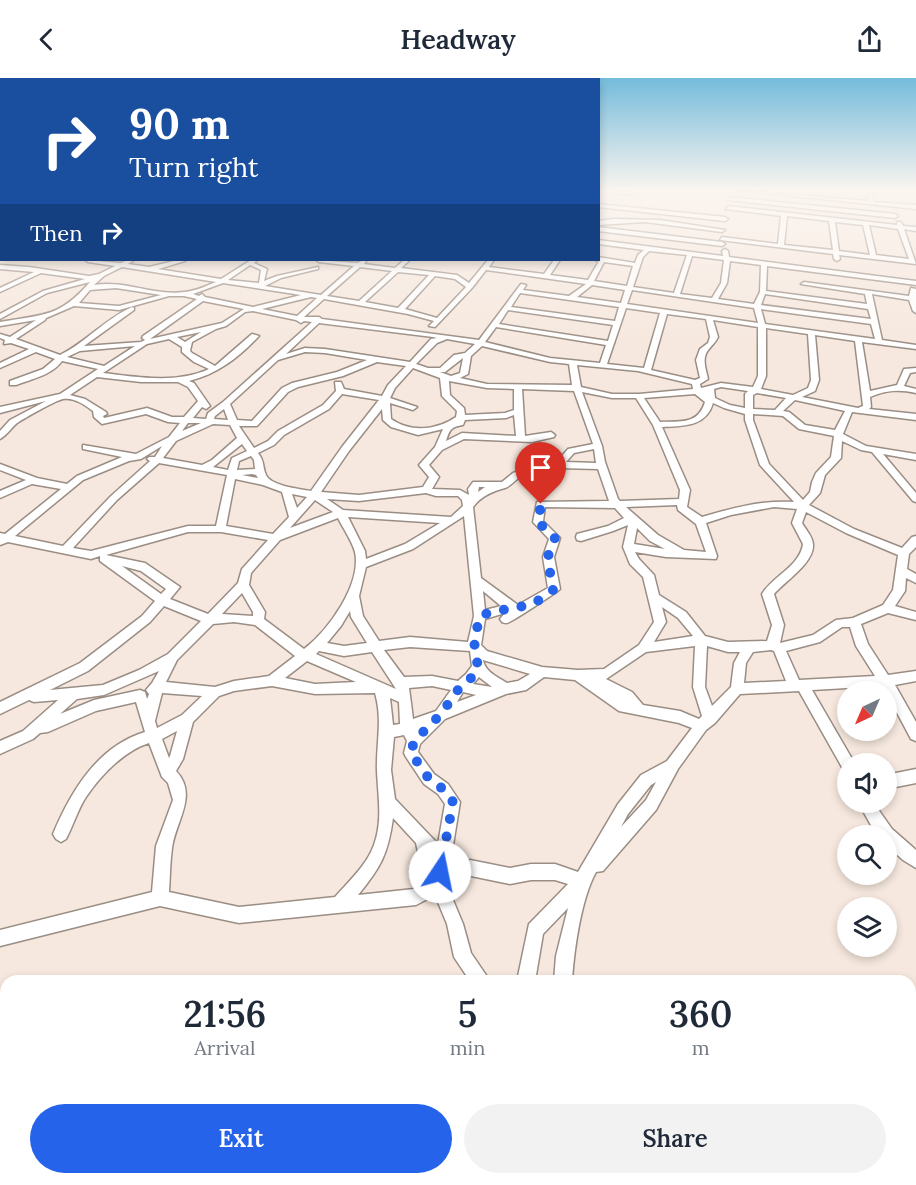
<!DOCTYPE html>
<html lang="en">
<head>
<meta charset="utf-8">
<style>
	:root { --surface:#fff; --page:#f2f2f3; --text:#1f2937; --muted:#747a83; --accent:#2563eb }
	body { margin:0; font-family:Lora,serif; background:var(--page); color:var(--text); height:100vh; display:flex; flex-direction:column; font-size:22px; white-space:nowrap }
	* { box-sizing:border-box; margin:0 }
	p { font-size:20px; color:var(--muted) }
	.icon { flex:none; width:33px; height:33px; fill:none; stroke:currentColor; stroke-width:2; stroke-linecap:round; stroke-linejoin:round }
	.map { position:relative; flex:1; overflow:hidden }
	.sheet { position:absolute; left:0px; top:897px; width:916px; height:210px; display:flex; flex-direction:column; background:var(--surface); border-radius:18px 18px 0 0; box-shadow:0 3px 9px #0003 }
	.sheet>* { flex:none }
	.guide { position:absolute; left:0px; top:0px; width:600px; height:183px; box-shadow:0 3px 9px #0003; background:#1a4fa0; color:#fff; overflow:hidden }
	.needle { width:39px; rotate:224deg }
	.tools { position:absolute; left:837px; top:603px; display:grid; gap:12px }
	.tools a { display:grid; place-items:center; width:60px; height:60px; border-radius:50%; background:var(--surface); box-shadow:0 3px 9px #0003; font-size:30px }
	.pin { position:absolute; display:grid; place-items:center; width:51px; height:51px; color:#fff; margin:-62px -26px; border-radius:50% 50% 50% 0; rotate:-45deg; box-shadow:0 0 6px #0007 }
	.pin .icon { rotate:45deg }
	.me { position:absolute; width:66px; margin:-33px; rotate:11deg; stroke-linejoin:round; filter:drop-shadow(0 0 4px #0008) }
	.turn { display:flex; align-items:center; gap:21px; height:126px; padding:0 30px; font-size:27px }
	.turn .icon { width:78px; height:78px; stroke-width:2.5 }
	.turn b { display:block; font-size:42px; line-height:51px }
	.then { display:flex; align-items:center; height:57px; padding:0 30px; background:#0003; gap:12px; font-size:22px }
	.eta { display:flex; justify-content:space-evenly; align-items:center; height:102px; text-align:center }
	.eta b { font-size:36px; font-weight:600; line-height:42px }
	.primary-button { display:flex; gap:12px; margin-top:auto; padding:12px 30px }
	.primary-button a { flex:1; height:69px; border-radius:36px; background:var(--accent); color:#fff; font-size:24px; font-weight:600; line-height:69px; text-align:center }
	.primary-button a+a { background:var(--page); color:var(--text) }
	header { display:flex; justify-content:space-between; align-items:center; height:78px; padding:0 30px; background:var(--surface); font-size:27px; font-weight:600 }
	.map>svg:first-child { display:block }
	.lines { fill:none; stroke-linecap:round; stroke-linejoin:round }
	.minor-casing { stroke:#9a8d84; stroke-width:3 }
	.minor { fill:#fff; fill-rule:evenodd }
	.route { stroke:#2563eb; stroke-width:10; stroke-dasharray:0 18 }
</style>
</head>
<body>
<header><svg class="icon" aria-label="back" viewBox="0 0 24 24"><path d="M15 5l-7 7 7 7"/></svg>Headway<svg class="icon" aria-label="share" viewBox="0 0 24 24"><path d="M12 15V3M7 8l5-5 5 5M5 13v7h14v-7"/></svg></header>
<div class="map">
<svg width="916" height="1107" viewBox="0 0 916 1107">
	<rect width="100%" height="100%" fill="#f6e8de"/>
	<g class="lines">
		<defs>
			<g id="minor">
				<rect x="0" y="112" width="2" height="2"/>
				<path d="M598 112 636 115 638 116 636 117 598 114Z"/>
				<path d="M736 112 869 123 867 112H871L874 124 916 127V131Z"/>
				<path d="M730 119 895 136 898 138 895 140 728 122Z"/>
				<path d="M598 126 725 139 728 141 725 143 598 129Z"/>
				<path d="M728 128 897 147V144H901L903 148 916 149V153L904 151 916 186 839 177 840 181 837 183 834 181 833 176 720 162 722 159 778 166 781 138 726 131ZM787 138 829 143 833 172 784 167ZM835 144 863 147 870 177 839 173ZM869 147 898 151 909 181 876 177Z"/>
				<rect x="0" y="134" width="2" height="4"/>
				<path d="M613 141 660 142 725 152 722 154 645 144 598 147V143Z"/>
				<path d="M598 149 722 164 725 166 722 168 598 153Z"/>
				<path d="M2 158V162L0 163V159Z"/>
				<path d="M598 162 723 178 722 173 725 171 728 173 729 179 916 203V207L767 188 766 213 867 226 865 216 801 206 804 204 909 218 911 210 916 211V235L913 233 909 222 872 216 882 262 916 267V271L862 264 870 313 897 307 904 291 916 290V294L910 295 904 308 916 311V315C899 311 886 312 870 319L871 329 869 331 916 336V342L852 334 843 356 866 368 916 376V382L883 376 916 415V424L913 423 872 374 861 372 842 363 841 380 825 397 820 415 809 427 854 451 902 470 912 459 916 458V469L909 476 907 491 916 496V505L906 500 905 513 895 528 916 534V542L888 535 861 546 868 566 888 597 916 593V603L895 607 916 644V663L911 661 886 614 882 608 812 612 855 686H848V692L843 691 799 613 740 616 715 645 706 652 678 691 656 732 603 793 596 794C581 821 574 872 572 903H554L556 878 568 830 543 856 535 903H517L529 846 568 806 555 802H531L510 806 471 798 448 810 463 846 471 875 490 903H470L454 879 447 846 435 817 416 827 239 845 160 828 0 868V852L152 814 156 768 173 722 168 705 162 699 149 665C124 673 101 697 86 719 78 731 73 748 66 761L61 764 56 761 53 756C71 713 98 668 145 654L136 624 96 633 48 654 40 655 33 661 0 676V663L23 653 58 622 34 624 29 622 0 636V624L80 585 142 538 155 523 100 483V478L91 481 8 464 0 467V455L5 456 61 411 32 406 0 420V413L26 402 0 392V386L37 400 67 406 77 398 122 379 83 371V367L136 376 169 359 180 345 168 344 146 336 102 346 94 339 93 333C85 327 74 319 63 321 54 323 25 340 17 345 11 350 7 357 0 361V353L10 342 46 323 0 335V329L60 316 98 291 62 283C52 297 32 301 16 307H10V303L43 291 55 281 36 274 0 290V285L29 271 11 265 4 266 5 262 0 260V256L10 259 36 242 0 248V244C44 236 59 240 90 204L47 215 0 241V236L43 213 85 201 41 195 0 214V210L34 194 0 191V187L29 189 89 198 99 196 115 188 88 184 85 182 121 185 127 182H134L128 186 149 189 178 182H186L185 183 158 191 221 201 251 182H257L254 185 267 191 264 203 277 198 318 189V191L281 200 265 208 321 217 354 188 319 184 316 182 357 185 364 182 366 183 364 186 395 190 404 182H410L401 190 457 197 469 205 488 182H494L489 189 544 196 554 182H560L550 197 588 202 599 183 595 182H598V179L635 185 638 177 644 172 598 166ZM649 173 687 177 674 215 633 209 643 179ZM692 178 724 182 721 205 712 220 680 216ZM730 183 761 187 760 214 754 226 718 221 727 205ZM604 184 633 188 627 208 594 203ZM250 187 261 192 259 205 228 202ZM122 189 216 204C206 208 196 213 184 214 154 218 125 202 94 207L104 198ZM360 189 392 193 359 223 327 218ZM486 192 586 206 569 218 523 212 526 207 521 206 479 262 322 241 319 239H304L324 221 408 236 434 243 429 248 435 249 472 210ZM398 194 429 197 398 230 365 224ZM435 198 455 201 466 209 437 240 405 231ZM223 205 301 217 253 229 205 219 202 216 199 218 193 216ZM592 207 625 212 621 225 577 219ZM116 210 161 217 119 228 79 225 90 212ZM632 212 754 230 758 245 627 226ZM520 215 619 229 615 243 511 229ZM765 216 868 231 871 241 761 227ZM169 218H184L197 221 143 258 142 260 145 262 141 264 84 268 134 232V230L132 229C105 241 85 265 60 277L16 261 45 242 46 240 74 228 119 232ZM311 219 317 220 297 238 262 231ZM203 223 244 231 222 245 150 261ZM626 230 660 235 644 290 607 286ZM761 231 871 246 875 261 765 246ZM508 232 613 247 608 263 499 246ZM253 233 296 242 301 245 304 243 312 244 223 324 208 335 206 341 193 340 202 329 206 331 210 328 194 305 189 303C218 296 238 280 259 258L252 256 215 288 192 275 190 273 192 264 216 251 226 248 245 234ZM667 236 706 241 710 259 708 265 700 271 696 282 700 300 695 302 651 292ZM713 242 758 249V298L753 309 721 305 701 310 700 306 708 301C706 291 701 280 709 271 713 266 715 265 718 259ZM319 245 433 259 437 260 431 261 410 284 325 271 305 270 286 276ZM496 249 606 267 600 285 550 280 485 264ZM766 250 808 256 811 302 808 310 793 317 761 311 766 298ZM201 254 185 264 177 259ZM815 257 855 263 863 328 858 330 802 319 815 313 819 302ZM169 261 182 269V274L194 284 209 291C176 306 137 299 103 295L147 266ZM447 261 475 266 465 275 454 277 440 290H428L416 286 437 265ZM135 268 104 288 67 279 80 273ZM482 268 550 284 569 286 572 307 487 306 460 300 468 296 471 278ZM305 274 325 275 367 282 337 294 292 305 282 310 252 343 237 342 230 326 278 282ZM463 280 460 295 451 298 440 294H445ZM377 284 406 288 388 307 382 318 344 311 341 304H335L336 313 323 327 278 353 268 363 254 370 239 348H257L288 314 298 309 343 298ZM577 287 638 293 692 306 693 311 639 316H612L581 309ZM413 290 440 300 442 318 457 333 456 339C437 352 411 355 391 341L390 325 413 332 417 329 390 320 395 310ZM97 299 141 304H178L188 309 198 323 184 339H172L147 330 104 340 103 338 107 336 106 334 85 321 70 317ZM449 303 487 310 514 311V332L505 335 465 337 464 330 450 317ZM721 309 748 313 745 316V330L730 327 715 320 714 311ZM522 311 574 313 593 366 568 371 556 385 522 391 513 395 502 404H473L468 411 469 417 460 412 432 411 439 399 429 387 442 372 464 361 532 364 554 359 555 357 551 354 525 358ZM582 314 612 320H636L653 347 680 412 679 421 620 423 618 421 605 384 602 368ZM757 315 786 320 775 332 753 331V317ZM342 316 379 322 342 369 311 413C300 411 271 408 266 397 262 388 265 384 258 375L274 367 284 357 329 331ZM695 316 705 324C698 347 680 343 660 344L644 320ZM795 322 845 333 835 352 805 347 789 334 783 333ZM713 325 724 330 745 336V342L760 387 794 424C762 422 732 430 702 439L687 429 690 412 662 349C683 348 706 349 713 325ZM224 331 228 342 214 341 215 338ZM382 331 383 342 391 349 418 357 443 351 435 369 419 387 429 399 423 409 359 417 321 414 349 373ZM753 336 783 338 799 351 834 358 831 379 816 395 812 404 810 414 803 422 769 386 753 342ZM514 337 516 358 462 355 446 363C450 350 452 349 463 347L465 342 506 340ZM188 345H201L182 353ZM213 346 230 347 237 360 212 382 202 387 163 380 176 363ZM242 366 247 373 232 380 228 392 213 389ZM162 368 155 379H149L147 381 150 383 111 418 63 468 15 458 83 402 129 383 141 381ZM594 371 596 385 566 384 574 375ZM251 378 254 382 255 391 237 392 239 383ZM159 385 227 397 216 448H188L91 473 73 470 117 422ZM559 390 598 391 609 423 537 424 533 444 549 461 543 479 548 510 518 527 481 500 473 429C481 418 493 413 505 410 511 408 516 401 521 398 532 392 547 392 559 390ZM252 396 256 397 258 400 242 397ZM235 401 263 407 282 414 289 439 273 456 226 448ZM479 409H485L478 414ZM426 415 436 418H458L462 422 463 428 451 439 343 432 327 421 359 423ZM292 416 307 419 297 430ZM315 422 333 434 290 450ZM677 427 678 432 696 446 706 474 684 472 658 457 626 429ZM545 429 615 430 624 440 608 448 577 456 576 459 577 462 581 463 613 453 628 447 623 469 630 486 643 499 654 544 639 567 604 591 578 592 542 589 487 573 481 567 485 541 505 535 500 541 502 544C503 545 505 545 507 545 510 545 556 515 560 511L554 479 560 460 543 443ZM774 429 797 431 792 445 803 466C800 488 773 498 762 516L772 547 767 563 728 564 705 558 686 534 659 517 654 497 639 481 635 474 666 479 716 481 717 478 706 445 731 437ZM806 434 846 455 898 477 893 512 883 527 853 540 836 542 813 557 780 565 784 547 774 516C784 504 814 485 813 467 813 459 806 452 802 445ZM464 438 474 538 468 564 410 559 379 563 363 538 359 518 366 489 413 471ZM348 439 440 445 405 466 366 481 365 473ZM338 440C343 450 352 463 355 474 362 506 328 553 304 571L264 541 265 534 249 507 251 495 280 462ZM637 450 650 463 665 471 634 466ZM188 454H221L268 462 242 491 238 505 208 536 170 521 180 509 145 485 106 477ZM122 488 141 493 166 511 161 516ZM483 513 501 528 485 532ZM242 515 253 534V538L222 536ZM164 528 201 543 168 576 139 592 103 607 50 612 88 593 150 544ZM662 529 678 540 693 558 654 564 666 544ZM350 533 351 539 367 565 344 568 327 565 341 548ZM234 544 255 547 295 578 269 598 234 603 215 609 166 604 177 582 213 546ZM842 549H850L856 568 875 598 799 602 786 573 820 564ZM695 568 693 609 702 638 699 641 680 633 643 627 632 614 606 601 646 574ZM707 568 728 574H740L734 585 731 609 712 628 705 609ZM410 569 470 573 472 588 466 596 458 603 432 598 404 599 384 572ZM771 572 774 573 786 603 744 605 746 585 753 574ZM319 573 344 578 372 574 396 611 316 576ZM483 582 530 596 518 603 507 605C498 599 485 594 483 582ZM307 583 356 604 315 606 285 600ZM159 593 152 605 146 612 149 616 147 621 145 614 140 612 94 622 60 636 77 621 104 617ZM479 599 492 609 473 606ZM544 599 575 602 619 633 679 645 692 650 667 683 641 697 618 726 578 794 555 786H531L510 790 470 782 449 792 460 724 448 706 434 696 418 674 420 666 445 641 506 616 526 612ZM272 608 315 616 375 615C383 642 376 666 377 693 378 718 383 743 374 767 367 787 349 803 335 819L239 829 169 814C170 799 170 784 172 770 175 744 199 717 176 693L183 681 193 644 219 618 234 613ZM432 608 451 612 436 633 413 641 409 610ZM463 614 476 617 457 624ZM162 615 202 618 182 637 157 650 155 643ZM390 620 399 624 400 646 393 647ZM177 653 170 678 169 680 162 661ZM404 657 407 663 404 675 406 679 424 706 438 716 445 726 438 766 395 721 391 692 394 659ZM656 704 646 722 621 749 628 736 651 707ZM393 740 416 765 421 788 429 803 414 811 358 817C381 789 388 776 393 740Z"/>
				<path d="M916 691V705L886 711V697Z"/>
				<path d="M858 724H873L892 751 916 772V790L903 782 886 767V758H877Z"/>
				<path d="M410 1101H431L429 1107H408Z"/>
				<path d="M576 1101H596L598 1107H578Z"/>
			</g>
		</defs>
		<!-- minor casing -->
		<use href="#minor" class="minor-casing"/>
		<!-- minor -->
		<use href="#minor" class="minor"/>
	</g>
	<!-- sky -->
	<linearGradient id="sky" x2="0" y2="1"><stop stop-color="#74bcdb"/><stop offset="0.42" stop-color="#fbf5f0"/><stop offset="1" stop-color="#fbf5f0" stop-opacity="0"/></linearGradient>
	<rect width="916" height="267" fill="url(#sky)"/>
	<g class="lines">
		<!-- route -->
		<path class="route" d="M440 794 453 724 443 711 429 701 411 675 414 663 441 636 460 609 471 600 478 590 474 563 480 538C509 527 530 534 554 511 550 493 543 477 555 460L538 444 541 426"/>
	</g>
</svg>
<div class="tools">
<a><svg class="needle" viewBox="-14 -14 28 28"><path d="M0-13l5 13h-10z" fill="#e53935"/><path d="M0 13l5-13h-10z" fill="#747a83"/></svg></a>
<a><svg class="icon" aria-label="sound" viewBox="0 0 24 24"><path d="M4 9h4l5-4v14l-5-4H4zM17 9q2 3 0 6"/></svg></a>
<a><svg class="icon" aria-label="search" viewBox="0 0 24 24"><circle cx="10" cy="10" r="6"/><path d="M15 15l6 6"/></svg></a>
<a><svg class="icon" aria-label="layers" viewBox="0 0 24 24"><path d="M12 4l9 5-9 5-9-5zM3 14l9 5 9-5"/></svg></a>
</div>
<div class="pin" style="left:541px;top:426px;background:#d93025"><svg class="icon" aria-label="arrive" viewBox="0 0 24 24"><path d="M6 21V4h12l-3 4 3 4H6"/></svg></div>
<svg class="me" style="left:440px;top:794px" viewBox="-20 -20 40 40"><circle r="19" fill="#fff"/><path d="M0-13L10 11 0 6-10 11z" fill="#2563eb"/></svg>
<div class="guide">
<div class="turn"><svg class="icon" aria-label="right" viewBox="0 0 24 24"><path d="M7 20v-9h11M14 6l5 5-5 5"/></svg><div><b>90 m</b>Turn right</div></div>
<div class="then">Then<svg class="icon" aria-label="right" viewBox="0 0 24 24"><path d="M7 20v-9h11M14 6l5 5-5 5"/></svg></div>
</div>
<section class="sheet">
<div class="eta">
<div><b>21:56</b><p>Arrival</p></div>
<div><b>5</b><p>min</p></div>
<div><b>360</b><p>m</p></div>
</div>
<div class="primary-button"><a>Exit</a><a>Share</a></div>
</section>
</div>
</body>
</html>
